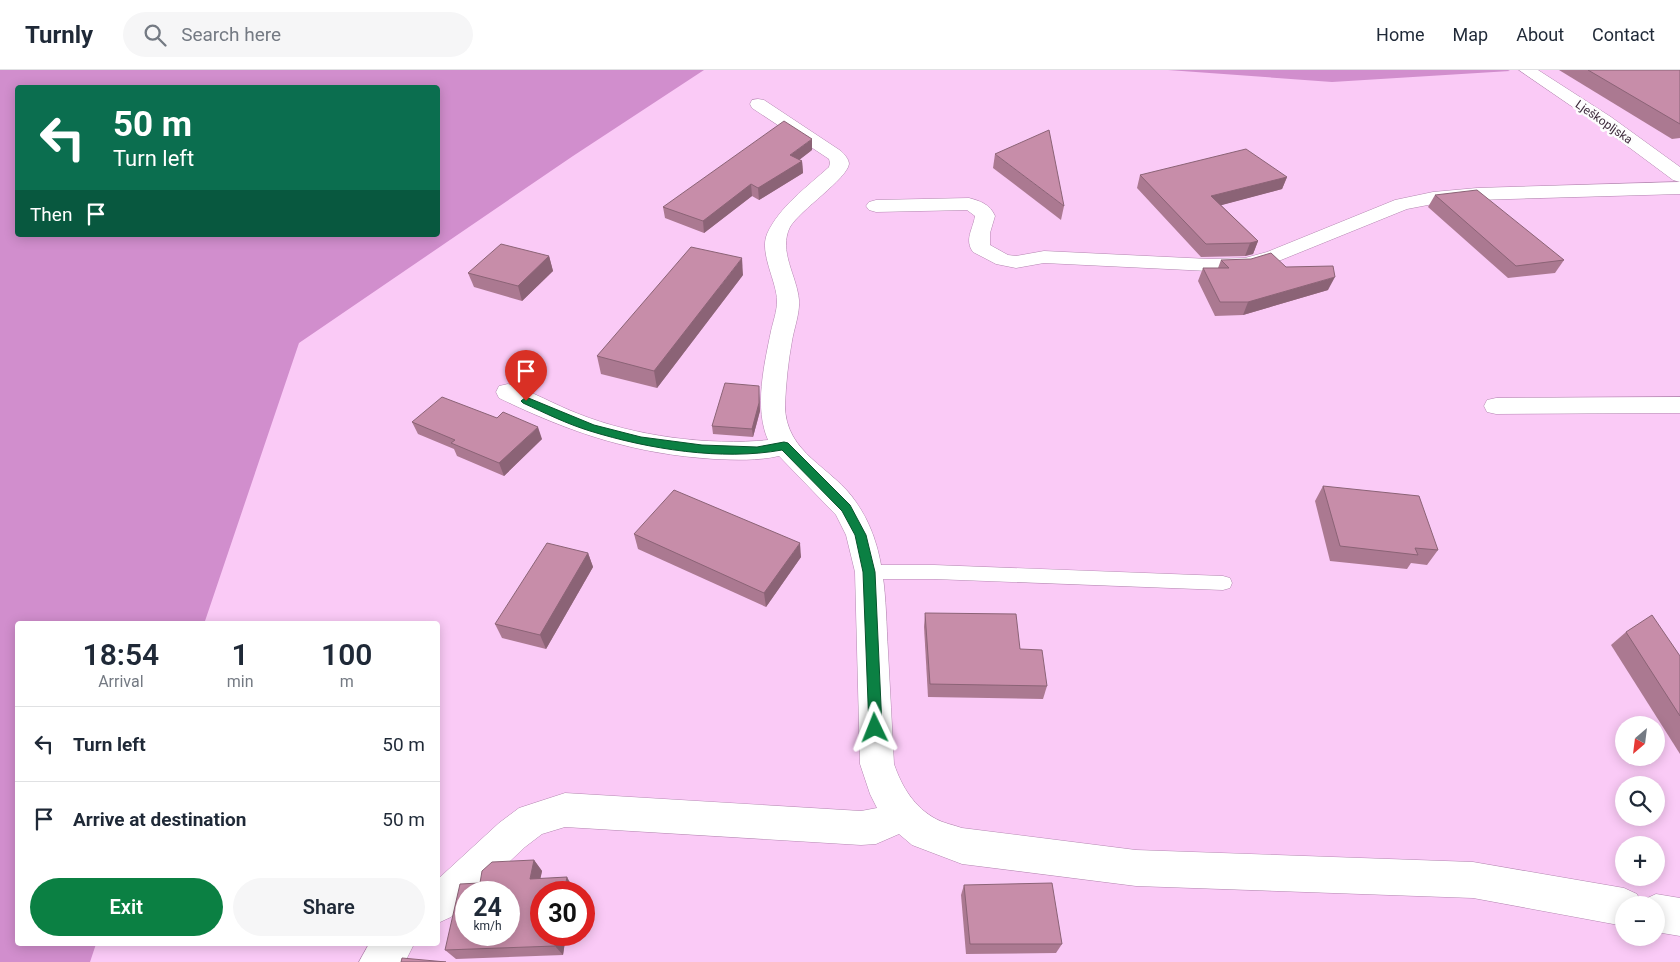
<!DOCTYPE html>
<html lang="en">
<head>
<meta charset="utf-8">
<style>
	:root { --surface:#fff; --page:#f6f6f7; --text:#1f2937; --muted:#747a83; --line:#e0e1e3; --accent:#0b8043 }
	body { margin:0; font-family:Roboto,sans-serif; background:var(--page); color:var(--text); height:100vh; display:flex; flex-direction:column; font-size:19px; white-space:nowrap }
	* { box-sizing:border-box; margin:0 }
	p { font-size:16px; color:var(--muted) }
	.icon { flex:none; width:28px; height:28px; fill:none; stroke:currentColor; stroke-width:2; stroke-linecap:round; stroke-linejoin:round }
	.map { position:relative; flex:1; overflow:hidden }
	.side { position:absolute; left:15px; top:551px; width:425px; height:325px; display:flex; flex-direction:column; background:var(--surface); border-radius:5px; box-shadow:0 2px 12px #0003 }
	.side>* { flex:none }
	.hud { position:absolute; left:15px; top:15px; width:425px; height:152px; border-radius:5px; box-shadow:0 2px 12px #0003; background:#0b6e4f; color:#fff; overflow:hidden }
	.needle { width:32px; rotate:208deg }
	.buttons { position:absolute; left:1615px; top:646px; display:grid; gap:10px }
	.buttons a { display:grid; place-items:center; width:50px; height:50px; border-radius:50%; background:var(--surface); box-shadow:0 2px 12px #0003; font-size:25px }
	.speed { position:absolute; left:455px; top:811px; display:flex; gap:10px; font-size:25px; font-weight:700; text-align:center }
	.speed>* { display:grid; place-content:center; width:65px; height:65px; border-radius:50%; background:var(--surface); box-shadow:0 2px 12px #0003; line-height:1 }
	.speed small { font-size:12px; font-weight:400 }
	.speed .limit { border:8px solid #d22; background:#fff; color:#111 }
	.pin { position:absolute; display:grid; place-items:center; width:42px; height:42px; color:#fff; margin:-51px -21px; border-radius:50% 50% 50% 0; rotate:-45deg; box-shadow:0 0 5px #0007 }
	.pin .icon { rotate:45deg }
	.me { position:absolute; width:55px; margin:-28px; rotate:358deg; stroke-linejoin:round; filter:drop-shadow(0 0 4px #0008) }
	.turn { display:flex; align-items:center; gap:18px; height:105px; padding:0 15px; font-size:22px }
	.turn .icon { width:65px; height:65px; stroke-width:2.5 }
	.turn b { display:block; font-size:35px; line-height:42px }
	.then { display:flex; align-items:center; height:48px; padding:0 15px; background:#0003; gap:10px; font-size:19px }
	.eta { display:flex; justify-content:space-evenly; align-items:center; height:85px; text-align:center }
	.eta b { font-size:30px; font-weight:600; line-height:35px }
	.cta { display:flex; gap:10px; margin-top:auto; padding:10px 15px }
	.cta a { flex:1; height:58px; border-radius:30px; background:var(--accent); color:#fff; font-size:20px; font-weight:600; line-height:58px; text-align:center }
	.cta a+a { background:var(--page); color:var(--text) }
	ul { padding:0; list-style:none }
	li { display:flex; align-items:center; gap:15px; height:75px; padding:0 15px; border-top:1px solid var(--line) }
	li div { flex:1 }
	li b { display:block; font-size:19px }
	li em { font-style:normal }
	header { display:flex; align-items:center; gap:30px; box-sizing:border-box; height:70px; padding:0 25px; background:var(--surface); border-bottom:1px solid var(--line) }
	header strong { font-size:24px }
	nav { display:flex; gap:28px; margin-inline-start:auto; font-size:18px }
	.search { width:350px; height:45px; background:var(--page); display:flex; align-items:center; gap:12px; box-sizing:border-box; padding:0 18px; border-radius:28px; color:var(--muted); font-size:19px }
	.map>svg:first-child { display:block }
	.green { fill:#d18ecd; fill-rule:evenodd }
	.lines { fill:none; stroke-linecap:round; stroke-linejoin:round }
	.lane-casing { stroke:#b386b0; stroke-width:1 }
	.street-casing { stroke:#b386b0; stroke-width:1 }
	.lane { fill:#fff; fill-rule:evenodd }
	.street { fill:#fff; fill-rule:evenodd }
	.wall { fill:#ab7991 }
	.shaded-wall { fill:#8b6376 }
	.building { fill:#c78da9; stroke:#8b6376; fill-rule:evenodd }
	.route { fill:#0b8043; stroke:#07532c }
	.labels { text-anchor:middle; dominant-baseline:central; stroke-width:5; stroke-linejoin:round; paint-order:stroke }
	.far-street-label { font-size:12px; fill:#3f2c3d; stroke:#fdfdfd }
</style>
</head>
<body>
<header>
<strong>Turnly</strong>
<div class="search"><svg class="icon" aria-label="search" viewBox="0 0 24 24"><circle cx="10" cy="10" r="6"/><path d="M15 15l6 6"/></svg>Search here</div>
<nav><a>Home</a><a>Map</a><a>About</a><a>Contact</a></nav>
</header>
<div class="map">
<svg width="1680" height="892" viewBox="0 0 1680 892">
	<rect width="100%" height="100%" fill="#facaf6"/>
	<!-- green -->
	<g class="green">
		<path d="M0 0H704L573 86 299 273 204 554H18V874H96L90 892H0ZM18 18H438V165H18Z"/>
		<path d="M1168 0H1508L1510 1 1332 12Z"/>
	</g>
	<g class="lines">
		<defs>
			<path id="lane" d="M869 495H934L1223 506 1230 508 1232 513 1230 518 1223 520 934 509H869L862 507 860 502 862 497Z"/>
			<g id="street">
				<path d="M1519 0H1538L1611 47 1680 97V112L1673 110 1599 55Z"/>
				<path d="M758 29 764 30 841 81C844 84 849 89 849 94 847 109 800 140 790 157 778 181 797 206 799 230 800 243 794 259 792 271 788 292 786 314 785 335 785 384 833 397 856 432 887 476 885 529 888 581 890 619 892 656 894 694 902 717 914 737 936 749 943 753 954 755 962 758L1136 780 1473 792 1624 818 1637 824 1641 833 1643 830 1656 824 1680 828V866L1656 862V835H1624V856L1473 828 1136 816 962 794 912 775 899 764 876 774 861 775 565 757 542 764 525 777 477 822H466V833L451 847 438 853V809L499 753 519 738 565 723 861 741 877 738 870 724 860 694 855 502 846 465 836 445 779 386C758 391 735 390 714 389 634 384 571 363 499 328L496 322 499 316 508 314C532 321 555 335 579 344 634 366 709 376 768 370 754 338 764 295 771 261 773 252 777 241 777 231 777 212 759 183 767 164 779 137 807 117 829 97L830 93 829 89 752 38 750 34 752 30Z"/>
				<path d="M1680 112V124L1477 130 1433 134 1407 139 1281 190 1246 200 1209 201 1044 193 1016 198 996 194 973 182C964 170 973 159 975 146L967 140 876 142 869 140 866 136 869 132 876 130 969 128C980 131 990 134 995 146L990 163V175L1008 185 1016 186 1044 181 1209 189 1245 188 1267 182 1395 130 1433 122 1477 118Z"/>
				<path d="M1680 327V343L1496 344 1487 342 1484 336 1487 330 1496 328Z"/>
				<path d="M369 874H414L405 892H359Z"/>
			</g>
		</defs>
		<!-- lane casing -->
		<use href="#lane" class="lane-casing"/>
		<!-- street casing -->
		<use href="#street" class="street-casing"/>
		<!-- lane -->
		<use href="#lane" class="lane"/>
		<!-- street -->
		<use href="#street" class="street"/>
	</g>
	<!-- wall -->
	<g class="wall">
		<path d="M1559 0H1680V68L1672 69Z"/>
		<path d="M812 80 799 90 802 91 803 103 759 130 752 126 704 163 665 148 663 137Z"/>
		<path d="M995 84 1064 136 1061 150 993 98Z"/>
		<path d="M1140 105 1287 107 1282 119 1221 135 1258 171 1253 184 1245 186 1201 187 1137 118Z"/>
		<path d="M1435 125 1564 190 1555 203 1508 208 1428 137Z"/>
		<path d="M549 186 553 201 522 231 474 217 468 203Z"/>
		<path d="M1221 190 1286 197 1328 220 1243 245 1215 246 1198 211 1203 198H1218Z"/>
		<path d="M743 205 657 318 601 304 597 286Z"/>
		<path d="M759 324 760 341 753 367 713 364 712 356Z"/>
		<path d="M412 352 542 369 504 406 457 386 454 379 418 364Z"/>
		<path d="M1323 416 1438 480 1427 495 1411 493 1407 499 1330 491 1315 431Z"/>
		<path d="M634 464 801 487 766 537 638 479Z"/>
		<path d="M588 483 593 497 546 579 502 568 495 554Z"/>
		<path d="M925 543 1020 579 1047 616 1043 629 928 627 924 557Z"/>
		<path d="M1626 562 1680 586V684L1611 575Z"/>
		<path d="M534 790 542 801 540 809 573 818 563 885 456 889 445 880 480 813Z"/>
		<path d="M964 815 1062 874 1056 883 966 884 961 825Z"/>
	</g>
	<!-- shaded-wall -->
	<g class="shaded-wall">
		<path d="M812 69V80L790 97V85Z"/>
		<path d="M802 91 803 103 759 130 758 118Z"/>
		<path d="M1287 107 1282 119 1207 139 1211 126Z"/>
		<path d="M751 114 752 126 704 163 703 151Z"/>
		<path d="M1258 171 1253 184 1245 186 1250 173Z"/>
		<path d="M549 186 553 201 522 231 518 216Z"/>
		<path d="M742 188 743 205 657 318 654 301Z"/>
		<path d="M1335 207 1328 220 1243 245 1248 232Z"/>
		<path d="M759 316 760 341 753 367 752 359Z"/>
		<path d="M538 357 542 369 504 406 499 393Z"/>
		<path d="M800 473 801 487 766 537 764 523Z"/>
		<path d="M588 483 593 497 546 579 540 565Z"/>
		<path d="M534 790 542 801 538 820 530 809Z"/>
		<path d="M567 807 573 818V822H564Z"/>
		<path d="M557 865H566L563 885 555 876Z"/>
	</g>
	<!-- building -->
	<g class="building">
		<path d="M1588 0H1680V54Z"/>
		<path d="M784 51 812 69 790 85 802 91 758 118 751 114 703 151 663 137Z"/>
		<path d="M1049 60 1064 136 995 84Z"/>
		<path d="M1246 79 1287 107 1211 126 1258 171 1250 173 1206 174 1140 105Z"/>
		<path d="M1477 120 1564 190 1516 196 1435 125Z"/>
		<path d="M501 174 549 186 518 216 468 203Z"/>
		<path d="M691 177 742 188 654 301 597 286Z"/>
		<path d="M1271 183 1286 197 1333 196 1335 207 1248 232H1220L1203 198H1229L1221 190 1251 189Z"/>
		<path d="M725 313 759 316V333L752 359 712 356Z"/>
		<path d="M442 327 497 348 503 342 538 357 499 393 451 373 455 370 412 352Z"/>
		<path d="M1323 416 1419 426 1438 480 1415 478 1418 485 1340 476Z"/>
		<path d="M674 420 800 473 764 523 634 464Z"/>
		<path d="M547 473 588 483 540 565 495 554Z"/>
		<path d="M925 543 1016 544 1020 579 1042 580 1047 616 930 614Z"/>
		<path d="M1652 545 1680 586V646L1626 562Z"/>
		<path d="M534 790 530 809 567 807 564 822H541V865H557L555 876 445 880 460 814 480 813 482 801 492 792ZM466 822H509V865H466Z"/>
		<path d="M1052 813 1062 874H970L964 815Z"/>
		<path d="M402 888 446 892H401Z"/>
	</g>
	<!-- route -->
	<path class="route" d="M526 327 594 355 641 367 702 375 757 377 784 372 788 373 850 435 866 465 875 502 882 658 880 662 875 664 871 662 869 658 863 502 855 465 842 441 782 380C722 391 648 379 590 361 567 354 545 343 523 333L521 331Z"/>
	<g class="labels">
		<!-- far-street labels -->
		<g class="far-street-label">
			<text transform="translate(1604 52) rotate(35)">Lješkopljska</text>
		</g>
	</g>
</svg>
<div class="buttons">
<a><svg class="needle" viewBox="-14 -14 28 28"><path d="M0-13l5 13h-10z" fill="#e53935"/><path d="M0 13l5-13h-10z" fill="#747a83"/></svg></a>
<a><svg class="icon" aria-label="search" viewBox="0 0 24 24"><circle cx="10" cy="10" r="6"/><path d="M15 15l6 6"/></svg></a>
<a>+</a>
<a>−</a>
</div>
<div class="speed"><div>24<small>km/h</small></div><div class="limit">30</div></div>
<div class="pin" style="left:526px;top:331px;background:#d93025"><svg class="icon" aria-label="arrive" viewBox="0 0 24 24"><path d="M6 21V4h12l-3 4 3 4H6"/></svg></div>
<svg class="me" style="left:875px;top:658px" viewBox="-20 -20 40 40"><path d="M0-17L14 15 0 8-14 15z" fill="#0b8043" stroke="#fff" stroke-width="4"/></svg>
<div class="hud">
<div class="turn"><svg class="icon" aria-label="left" viewBox="0 0 24 24"><path d="M17 20v-9H6M10 6l-5 5 5 5"/></svg><div><b>50 m</b>Turn left</div></div>
<div class="then">Then<svg class="icon" aria-label="arrive" viewBox="0 0 24 24"><path d="M6 21V4h12l-3 4 3 4H6"/></svg></div>
</div>
<section class="side">
<div class="eta">
<div><b>18:54</b><p>Arrival</p></div>
<div><b>1</b><p>min</p></div>
<div><b>100</b><p>m</p></div>
</div>
<ul>
<li><svg class="icon" aria-label="left" viewBox="0 0 24 24"><path d="M17 20v-9H6M10 6l-5 5 5 5"/></svg><div><b>Turn left</b></div><em>50 m</em></li>
<li><svg class="icon" aria-label="arrive" viewBox="0 0 24 24"><path d="M6 21V4h12l-3 4 3 4H6"/></svg><div><b>Arrive at destination</b></div><em>50 m</em></li>
</ul>
<div class="cta"><a>Exit</a><a>Share</a></div>
</section>
</div>
</body>
</html>
